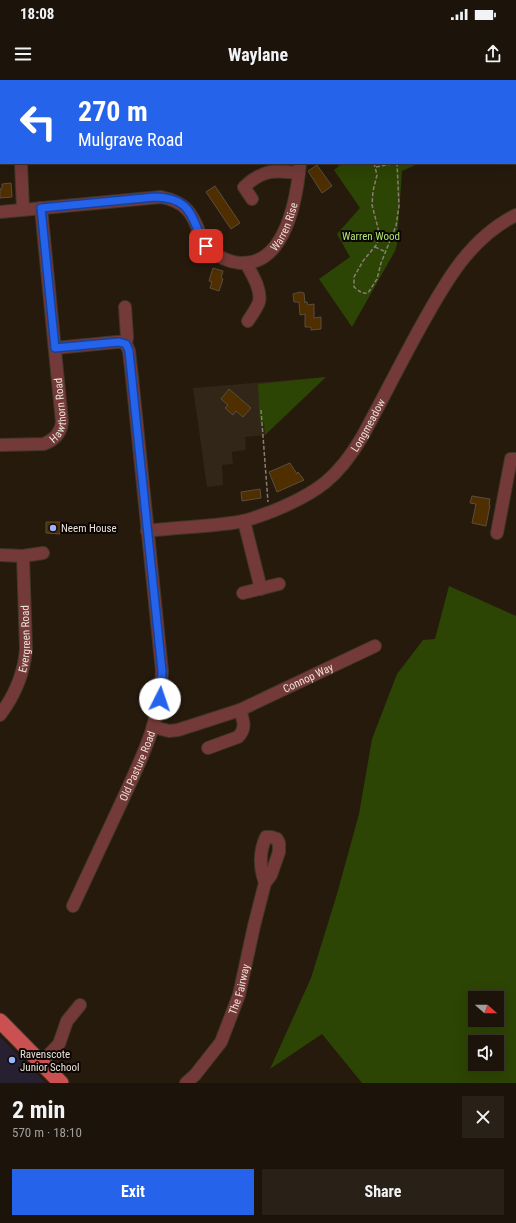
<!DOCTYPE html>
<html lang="en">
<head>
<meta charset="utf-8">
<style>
	:root { --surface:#1c140a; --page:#292118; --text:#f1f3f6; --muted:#a09e9c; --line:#3a332b; --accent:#2563eb }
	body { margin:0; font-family:"Roboto Condensed",sans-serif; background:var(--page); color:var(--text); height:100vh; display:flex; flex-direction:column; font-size:15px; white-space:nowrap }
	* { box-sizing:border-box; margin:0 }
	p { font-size:13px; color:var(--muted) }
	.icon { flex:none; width:22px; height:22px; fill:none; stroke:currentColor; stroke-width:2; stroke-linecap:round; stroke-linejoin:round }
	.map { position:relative; height:1003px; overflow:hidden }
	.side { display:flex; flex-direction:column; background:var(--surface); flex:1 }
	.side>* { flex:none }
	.top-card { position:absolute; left:0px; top:0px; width:516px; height:84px; box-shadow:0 4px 16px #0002,0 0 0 1px var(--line); background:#2563eb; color:#fff; overflow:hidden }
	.needle { width:26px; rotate:111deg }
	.controls { position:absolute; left:468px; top:911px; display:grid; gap:8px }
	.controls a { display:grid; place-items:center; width:36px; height:36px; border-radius:0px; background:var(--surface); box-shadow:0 4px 16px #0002,0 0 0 1px var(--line); font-size:20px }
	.pin { position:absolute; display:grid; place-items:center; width:34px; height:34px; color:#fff; margin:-17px; border-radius:8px; box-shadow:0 2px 6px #0006 }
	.me { position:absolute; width:44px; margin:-22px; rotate:4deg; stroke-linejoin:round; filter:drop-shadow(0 0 3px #0008) }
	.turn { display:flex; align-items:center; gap:14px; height:84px; padding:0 12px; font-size:18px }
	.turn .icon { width:52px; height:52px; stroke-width:2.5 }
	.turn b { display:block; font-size:28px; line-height:34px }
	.round { display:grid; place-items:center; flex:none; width:42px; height:42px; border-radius:0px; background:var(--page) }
	.head { display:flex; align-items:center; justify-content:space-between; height:68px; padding:0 12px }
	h1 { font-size:24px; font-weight:700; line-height:30px }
	.button { display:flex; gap:8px; margin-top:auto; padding:8px 12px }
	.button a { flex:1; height:46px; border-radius:0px; background:var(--accent); color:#fff; font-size:16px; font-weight:700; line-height:46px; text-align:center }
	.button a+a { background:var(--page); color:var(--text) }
	.status { display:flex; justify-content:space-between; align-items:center; height:28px; padding:0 20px; background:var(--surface); direction:ltr }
	.status svg { height:11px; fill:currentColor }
	header { display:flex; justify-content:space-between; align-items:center; height:52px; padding:0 12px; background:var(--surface); font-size:18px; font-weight:700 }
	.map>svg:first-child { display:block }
	.commercial { fill:#312617 }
	.education { fill:#272030 }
	.green { fill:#2c4404; fill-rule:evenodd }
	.building { fill:#4f2f00; stroke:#5b4d3e }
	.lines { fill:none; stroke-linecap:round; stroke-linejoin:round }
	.minor-casing { stroke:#413629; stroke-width:14 }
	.major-casing { stroke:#413629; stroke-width:17 }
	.path { stroke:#887e73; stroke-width:1.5; stroke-dasharray:4 2; stroke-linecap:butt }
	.minor { stroke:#743a39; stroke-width:12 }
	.major { stroke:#ca5052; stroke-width:15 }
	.route-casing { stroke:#184099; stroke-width:10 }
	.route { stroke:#2563eb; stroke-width:7 }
	.poi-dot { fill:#98b5fd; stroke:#0b0603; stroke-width:1.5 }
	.labels { text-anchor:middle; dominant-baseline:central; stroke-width:4; stroke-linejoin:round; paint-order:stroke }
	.street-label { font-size:11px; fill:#e9e0d7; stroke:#0b0603 }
	.park-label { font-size:11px; fill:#b1e473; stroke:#0b0603 }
	.poi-label { font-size:11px; fill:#e9e0d7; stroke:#0b0603; text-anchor:start }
</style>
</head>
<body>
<div class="status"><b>18:08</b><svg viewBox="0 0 49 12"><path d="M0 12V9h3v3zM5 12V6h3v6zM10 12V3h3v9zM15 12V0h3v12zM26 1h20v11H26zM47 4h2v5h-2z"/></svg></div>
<header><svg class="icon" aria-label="menu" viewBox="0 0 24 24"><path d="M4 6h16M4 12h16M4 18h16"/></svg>Waylane<svg class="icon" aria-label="share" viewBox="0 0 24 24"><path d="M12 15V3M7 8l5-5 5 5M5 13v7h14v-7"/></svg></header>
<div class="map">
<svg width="516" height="1003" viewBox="0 0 516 1003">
	<rect width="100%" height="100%" fill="#261a0d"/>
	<!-- commercial -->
	<path class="commercial" d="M326 297 265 355 245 357 246 370 232 372 233 384 222 385 223 405 207 407 193 308Z"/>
	<!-- education -->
	<path class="education" d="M0 957 46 1003H0Z"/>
	<!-- green -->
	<g class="green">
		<path d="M337 83H420L402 91 397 164 395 171 352 247 319 199 350 177 337 154 360 128 334 90 339 86Z"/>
		<path d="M326 297 265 355 264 342H260L258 304Z"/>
		<path d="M449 506 516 536V1003H362L322 954 270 989 311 898 337 814 359 734 372 659 397 594 423 560 435 559ZM475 918H497V940H475ZM475 962H497V984H475Z"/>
	</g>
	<!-- building -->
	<g class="building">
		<path d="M317 85 332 106 322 113 308 91Z"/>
		<path d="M11 103 12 117 0 118V109H2V104Z"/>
		<path d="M215 106 240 143 231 149 206 112Z"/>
		<path d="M213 188 223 191 221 198 223 199 219 211 210 208 212 202 209 201Z"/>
		<path d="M300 212 304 213 305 222H304H307L308 225 314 224V238L321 237V249L311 250V247H305V234L300 235 299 222H294L293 214Z"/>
		<path d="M229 309 251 328 243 337 236 331 233 335 225 328 228 325 221 319Z"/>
		<path d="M290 383 297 394 298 392 304 400 277 412 269 392Z"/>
		<path d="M260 409 261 418 242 421 241 412Z"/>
		<path d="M472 416 490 419 489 425H490L486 446 472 443 476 424 470 423Z"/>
		<path d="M46 442H60V454L46 453Z"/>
	</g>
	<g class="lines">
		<defs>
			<g id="minor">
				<path d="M19 0V1"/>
				<path d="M299 0V1"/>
				<path d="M504 0V1"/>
				<path d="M515 24 516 26"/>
				<path d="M0 29H1"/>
				<path d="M21 83 23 129"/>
				<path d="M252 119 244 107C263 89 275 90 299 93"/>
				<path id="s1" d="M0 132 161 117C185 122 192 132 200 154 203 160 205 165 210 169 218 177 229 182 240 183 286 186 297 117 300 83"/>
				<path d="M246 183C251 193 262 209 259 222 257 228 251 236 248 241"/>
				<path d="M55 268 117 262H121L126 264"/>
				<path id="s2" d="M0 365 44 364C54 360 61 353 62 342L41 128"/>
				<path d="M244 441 261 509"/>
				<path id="s3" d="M147 451C178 447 208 447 238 442 250 440 262 435 273 431 317 413 338 398 362 357 380 324 397 290 415 257 441 210 466 160 516 135"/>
				<path d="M497 453 511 379H516"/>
				<path d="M0 475 23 476 43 473"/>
				<path d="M243 513 279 504"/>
				<path id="s4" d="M0 635C15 615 24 594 26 569L23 476"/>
				<path id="s5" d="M154 647 169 651 178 650 240 630 375 566"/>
				<path d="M208 668 238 657C247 648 243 640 240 630"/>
				<path id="s6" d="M73 826C89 791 106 756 122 721 143 675 160 643 162 591L132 297 129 271 126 264 127 257 125 227"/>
				<path d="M41 983 59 964 67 941 80 925"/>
				<path id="s7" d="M186 1003 195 995 221 962 239 915 254 846 265 803 271 795 279 772V763L277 759 271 757H266C259 772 260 789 265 803"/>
			</g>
			<path id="major" d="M0 941 61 1003"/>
		</defs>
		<!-- minor casing -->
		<use href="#minor" class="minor-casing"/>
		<!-- major casing -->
		<use href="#major" class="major-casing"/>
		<!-- path -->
		<g class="path">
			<path d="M368 0 369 1"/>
			<path d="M401 0 402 1"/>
			<path d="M391 1 393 0"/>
			<path d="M374 83 377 95 373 111 372 125 379 152V157L377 164 363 181 354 197V207C359 211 362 214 368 213L377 199 381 183 396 146 399 126 397 83"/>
			<path d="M376 87 397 83"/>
			<path d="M375 167 386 172"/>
			<path d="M261 330 268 422"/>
		</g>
		<!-- minor -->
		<use href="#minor" class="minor"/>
		<!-- major -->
		<use href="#major" class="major"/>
	</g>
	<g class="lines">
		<defs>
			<path id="route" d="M160 619 162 591 129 271 126 264 119 262 55 268 41 128 155 117C195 118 190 140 206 166"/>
		</defs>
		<!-- route casing -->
		<use href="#route" class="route-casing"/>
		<!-- route -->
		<use href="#route" class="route"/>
	</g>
	<!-- markers -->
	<g class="poi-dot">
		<circle cx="53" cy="448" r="4"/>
		<circle cx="12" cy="980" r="4"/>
	</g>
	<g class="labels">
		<!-- street labels -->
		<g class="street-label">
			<text stroke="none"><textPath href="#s1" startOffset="333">Warren Rise</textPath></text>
			<text stroke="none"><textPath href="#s2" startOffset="85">Hawthorn Road</textPath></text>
			<text stroke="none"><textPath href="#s3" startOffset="260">Longmeadow</textPath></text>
			<text stroke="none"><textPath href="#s4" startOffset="82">Evergreen Road</textPath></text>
			<text stroke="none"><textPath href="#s5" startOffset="165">Connop Way</textPath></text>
			<text stroke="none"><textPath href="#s6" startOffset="154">Old Pasture Road</textPath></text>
			<text stroke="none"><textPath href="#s7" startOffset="110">The Fairway</textPath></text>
		</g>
		<!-- park labels -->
		<g class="park-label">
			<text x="371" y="156">Warren Wood</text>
		</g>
		<!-- poi labels -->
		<g class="poi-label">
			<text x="61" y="448">Neem House</text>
			<text x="20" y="974">Ravenscote<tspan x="20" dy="13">Junior School</tspan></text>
		</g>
	</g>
</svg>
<div class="controls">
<a><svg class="needle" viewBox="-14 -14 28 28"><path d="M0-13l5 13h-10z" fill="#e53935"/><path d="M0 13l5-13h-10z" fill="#a09e9c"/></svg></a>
<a><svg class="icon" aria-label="sound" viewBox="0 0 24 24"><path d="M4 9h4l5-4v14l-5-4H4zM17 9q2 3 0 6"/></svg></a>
</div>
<div class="pin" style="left:206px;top:166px;background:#d93025"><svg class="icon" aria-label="arrive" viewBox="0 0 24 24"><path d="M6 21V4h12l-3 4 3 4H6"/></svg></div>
<svg class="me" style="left:160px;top:619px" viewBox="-20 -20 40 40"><circle r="19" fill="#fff"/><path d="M0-13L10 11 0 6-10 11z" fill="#2563eb"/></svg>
<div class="top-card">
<div class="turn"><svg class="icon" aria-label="left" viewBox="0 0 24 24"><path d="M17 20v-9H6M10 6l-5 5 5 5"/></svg><div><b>270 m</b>Mulgrave Road</div></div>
</div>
</div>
<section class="side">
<div class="head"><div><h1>2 min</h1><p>570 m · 18:10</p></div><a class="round"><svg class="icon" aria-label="close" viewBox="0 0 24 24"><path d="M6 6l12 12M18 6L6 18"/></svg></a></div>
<div class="button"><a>Exit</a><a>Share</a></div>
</section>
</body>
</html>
